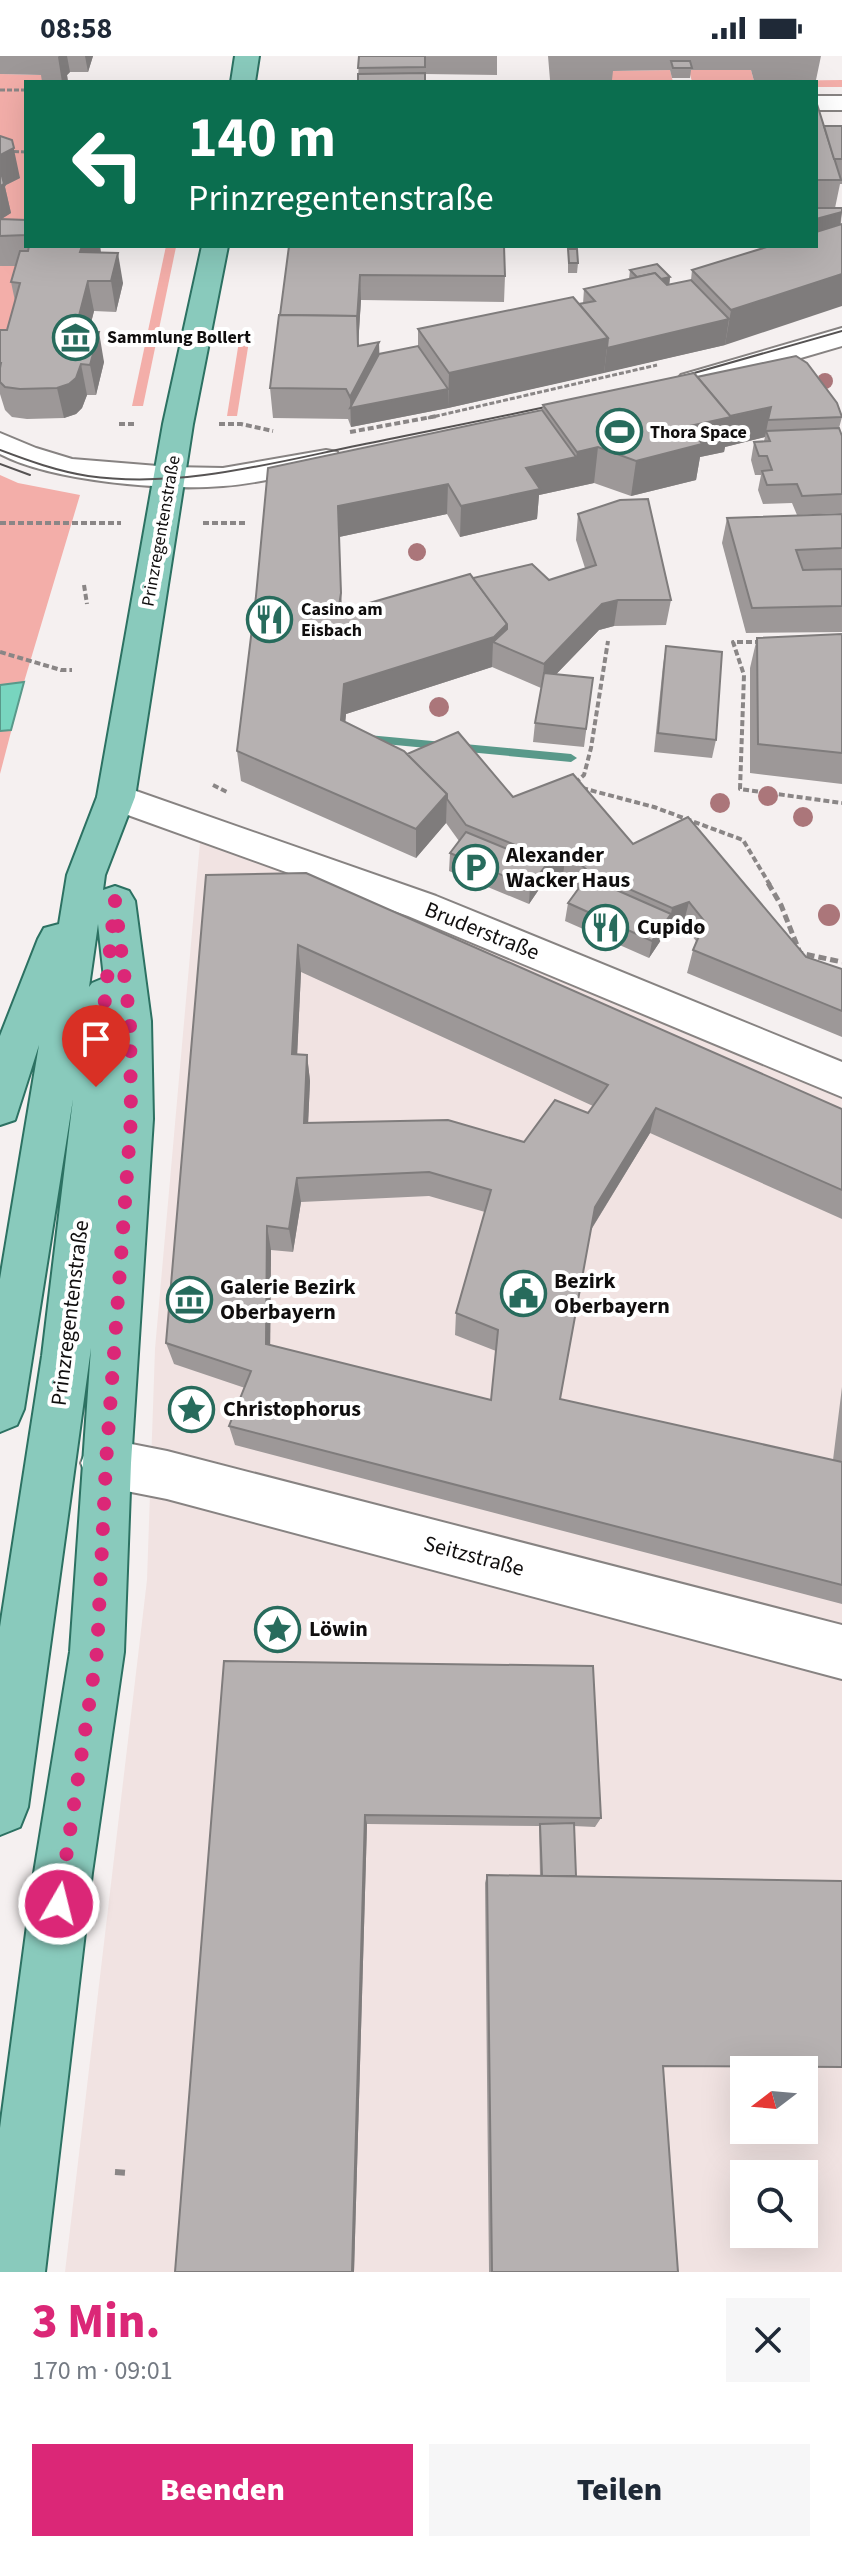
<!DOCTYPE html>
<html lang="de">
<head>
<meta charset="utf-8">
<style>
	:root { --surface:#fff; --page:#f6f6f7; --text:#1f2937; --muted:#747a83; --accent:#db2777 }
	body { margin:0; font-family:"Source Sans 3",sans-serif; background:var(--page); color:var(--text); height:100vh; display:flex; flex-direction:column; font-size:30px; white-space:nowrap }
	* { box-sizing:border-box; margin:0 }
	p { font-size:26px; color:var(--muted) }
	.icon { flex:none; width:44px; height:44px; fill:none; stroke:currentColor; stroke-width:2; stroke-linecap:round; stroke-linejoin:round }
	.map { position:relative; height:2216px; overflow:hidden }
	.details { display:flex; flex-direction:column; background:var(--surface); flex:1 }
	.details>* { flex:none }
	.guide { position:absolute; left:24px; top:24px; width:794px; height:168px; border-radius:0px; box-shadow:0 8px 32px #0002; background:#0b6e4f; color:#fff; overflow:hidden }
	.needle { width:52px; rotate:254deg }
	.tools { position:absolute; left:730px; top:2000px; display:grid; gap:16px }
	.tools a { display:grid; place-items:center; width:88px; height:88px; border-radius:0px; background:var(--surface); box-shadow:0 8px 32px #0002; font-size:40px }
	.pin { position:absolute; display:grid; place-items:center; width:68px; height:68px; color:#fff; margin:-82px -34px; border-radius:50% 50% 50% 0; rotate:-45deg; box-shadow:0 0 8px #0007 }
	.pin .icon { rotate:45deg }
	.me { position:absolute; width:88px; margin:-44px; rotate:8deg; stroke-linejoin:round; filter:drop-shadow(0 0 6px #0008) }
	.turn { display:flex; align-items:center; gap:28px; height:168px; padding:0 32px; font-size:36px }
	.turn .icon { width:104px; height:104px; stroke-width:2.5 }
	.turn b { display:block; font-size:56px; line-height:68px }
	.round { display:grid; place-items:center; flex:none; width:84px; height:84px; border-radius:0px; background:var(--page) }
	.summary { display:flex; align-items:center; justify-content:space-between; height:136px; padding:0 32px }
	h1 { font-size:48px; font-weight:800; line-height:60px; color:var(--accent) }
	.action { display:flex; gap:16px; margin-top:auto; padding:16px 32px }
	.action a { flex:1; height:92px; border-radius:0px; background:var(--accent); color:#fff; font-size:32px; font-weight:800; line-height:92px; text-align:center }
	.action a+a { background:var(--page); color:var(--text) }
	.status { display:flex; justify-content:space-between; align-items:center; height:56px; padding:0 40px; background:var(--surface); direction:ltr }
	.status svg { height:22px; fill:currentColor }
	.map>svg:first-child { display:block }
	.built { fill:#f1e3e2; fill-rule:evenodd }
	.green { fill:#f3aea9 }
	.water { fill:#78d5bf; stroke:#59998a; stroke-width:2 }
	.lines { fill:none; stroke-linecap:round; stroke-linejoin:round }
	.stream { fill:#59998a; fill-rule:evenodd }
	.minor-casing { stroke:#878382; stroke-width:4 }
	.major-casing { stroke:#2c7162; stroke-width:4 }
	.path-far3 { stroke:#8a8686; stroke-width:3; stroke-dasharray:5 2; stroke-linecap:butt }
	.path-far2 { stroke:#8a8686; stroke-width:4; stroke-dasharray:6 3; stroke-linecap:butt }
	.path-far1 { stroke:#8a8686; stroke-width:5; stroke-dasharray:8 4; stroke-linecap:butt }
	.path { stroke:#8a8686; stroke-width:6; stroke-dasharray:10 5; stroke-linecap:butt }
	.minor { fill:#fff; fill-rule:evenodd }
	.major { fill:#89cabc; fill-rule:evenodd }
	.tram { stroke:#565353; stroke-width:2 }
	.tree { fill:#ab767a }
	.wall { fill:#9d9898; fill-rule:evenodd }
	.shaded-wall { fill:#7f7c7c }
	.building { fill:#b6b1b1; stroke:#7f7c7c; stroke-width:2; fill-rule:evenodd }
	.route { stroke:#db2777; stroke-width:14; stroke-dasharray:0 25.2 }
	.labels { text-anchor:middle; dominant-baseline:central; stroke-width:8; stroke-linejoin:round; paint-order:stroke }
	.far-poi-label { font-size:18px; font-weight:bold; fill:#100e0e; stroke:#fff; text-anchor:start }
	.far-street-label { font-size:18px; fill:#100e0e; stroke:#fff }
	.poi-label { font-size:22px; font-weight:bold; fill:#100e0e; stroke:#fff; text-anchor:start }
	.street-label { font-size:22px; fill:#100e0e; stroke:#fff }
</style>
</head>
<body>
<div class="status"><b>08:58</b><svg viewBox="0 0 49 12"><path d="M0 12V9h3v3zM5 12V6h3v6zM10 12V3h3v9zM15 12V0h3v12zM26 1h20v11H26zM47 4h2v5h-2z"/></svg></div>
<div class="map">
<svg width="842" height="2216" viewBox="0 0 842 2216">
	<rect width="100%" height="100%" fill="#f5f0f0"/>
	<!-- built -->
	<path class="built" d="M201 775 842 1030V2216H65L147 1524 155 1293ZM744 2014H804V2074H744ZM744 2118H804V2178H744Z"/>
	<!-- green -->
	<g class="green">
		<path d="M670 14 673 26H555L611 15Z"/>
		<path d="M689 14H751L754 25 842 24V31H816V26H692Z"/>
		<path d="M0 18 48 19 43 26H26V184H0V145L6 129 20 121 0 110Z"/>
		<path d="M166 190 176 191 143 350H132Z"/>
		<path d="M0 209H38L0 327Z"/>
		<path d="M240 279H250L237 360H227Z"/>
		<path d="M0 419 18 427 80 439 24 626 0 718Z"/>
	</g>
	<!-- water -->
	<path class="water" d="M24 626 11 674 0 675V629Z"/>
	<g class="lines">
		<!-- stream -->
		<path class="stream" d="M368 679 571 698 577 702 571 706 364 686V680Z"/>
		<defs>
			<g id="minor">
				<rect x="816" y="40" width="26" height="14"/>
				<path d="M842 272V290L691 334 681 331 676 325 681 319Z"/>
				<path d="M0 377 36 392 72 403 170 411 223 412 326 394 337 396 341 403 337 410 326 412C292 418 257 428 223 430 165 435 51 425 0 398Z"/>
				<path d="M116 728 436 840 842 1006V1041L408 860 103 750 97 741 103 732Z"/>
				<path d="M106 1383 167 1395 842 1569V1623L167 1443 106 1431 88 1424 81 1407 88 1390Z"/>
			</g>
			<g id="major">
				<path d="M235 0H259L255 26H231Z"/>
				<path d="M202 190H228L193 368 135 741 105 819 103 834 115 830 129 835 135 845 151 965 153 1063 131 1407 124 1596 92 1817 45 2216H0V2072L34 1817 70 1596 91 1292 28 1751 20 1771 0 1779V1571L42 1300 73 1043 24 1353 17 1369 0 1376V1223L39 989 15 1064 0 1069V980L38 883 44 872 59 868 67 819 97 741 163 368ZM98 868 104 922 92 927 89 931Z"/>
			</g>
		</defs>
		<!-- minor casing -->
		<use href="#minor" class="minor-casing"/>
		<!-- major casing -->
		<use href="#major" class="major-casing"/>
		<!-- path-far3 -->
		<g class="path-far3">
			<path d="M0 34H26"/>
			<path d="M0 95 26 96"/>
			<path d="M428 362 657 309"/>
		</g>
		<!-- path-far2 -->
		<g class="path-far2">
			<path d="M119 368H137"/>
			<path d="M219 368H241L273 375"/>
			<path d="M350 376 437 360"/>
			<path d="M0 467H121"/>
			<path d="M203 467H246"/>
			<path d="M84 529 87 548"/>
			<path d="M761 586H733L744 619 740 733 842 747"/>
			<path d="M0 596 61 614H72"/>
			<path d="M575 727 584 719 591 692 608 585"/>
			<path d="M213 729 229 737"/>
			<path d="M582 732 654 751 743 784 770 829"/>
		</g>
		<!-- path-far1 -->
		<path class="path-far1" d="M768 827 781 849 800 897 842 906"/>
		<!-- path -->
		<path class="path" d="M115 2116 129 2117"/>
		<!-- minor -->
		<use href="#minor" class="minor"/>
		<!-- major -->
		<use href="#major" class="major"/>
		<!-- tram -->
		<g class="tram">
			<path d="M673 323 842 275"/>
			<path d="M0 394C29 405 57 415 88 420 179 433 272 407 360 389 428 375 496 362 564 347"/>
			<path d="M0 408 30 419"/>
		</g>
	</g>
	<!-- trees -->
	<g class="tree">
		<circle cx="825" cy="325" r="8"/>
		<circle cx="417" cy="496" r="9"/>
		<circle cx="439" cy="651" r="10"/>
		<circle cx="768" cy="740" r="10"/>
		<circle cx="720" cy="747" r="10"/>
		<circle cx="803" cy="761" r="10"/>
		<circle cx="829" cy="859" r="11"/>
	</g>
	<!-- wall -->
	<g class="wall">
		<path d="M0 0H93L88 16H70L67 19 68 26H42L41 19 0 18Z"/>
		<path d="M359 0H497V19L425 18 358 26Z"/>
		<path d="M548 0H821L816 24 754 25 751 14H691L690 22H672L670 14 613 15 612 24H550Z"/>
		<path d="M816 45 824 70H842V128H840L835 152H842L841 168 725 289 448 352 351 371 348 363 273 362 270 332 289 190 505 220 504 246 361 244 358 290 379 286V298L418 290V273L583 248 584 233 629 223 630 214 670 221 669 229 691 224 692 214 816 190Z"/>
		<path d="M0 80 20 122 6 129 5 131 11 157 1 163 26 164V190H100L101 197 123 227 116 256 94 255 89 275 104 306 96 339H87L82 352 76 358 64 362 27 363 12 361 5 354 0 338V274H7L15 245 11 226 16 210H0Z"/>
		<path d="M568 193 578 207 577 217H568Z"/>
		<path d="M697 321 842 361 839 372 842 380V457L797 459 792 447 763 448 758 434 761 419H755L751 404 754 386 764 385 765 381 725 391 724 396 700 401 696 424 631 440 594 427 539 439 537 463 460 481 447 458 339 481 342 555 473 522 549 524 585 512 576 484 578 458 671 544 666 569 614 570 599 574 556 618 593 622 584 691 533 686 535 667 541 632 492 611 346 658 345 666 407 698 633 788 806 901 842 913V981L687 917 693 894 696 885 683 869 667 875 649 902 565 865 568 847 578 833 563 819 544 826 529 848 449 815 450 797 459 785 446 767 416 802 241 725 237 695 256 540 268 412 542 354 543 349Z"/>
		<path d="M842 458V576L746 577 722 487 727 462Z"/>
		<path d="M842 578V728L750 717V612L757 582Z"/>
		<path d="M666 590 716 684 712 702 654 696 663 609Z"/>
		<path d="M206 819 842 1053V1163L650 1077 591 1174 560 1343 833 1404 842 1331V1548L235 1389 229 1370 245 1332 174 1308 166 1287ZM301 916 593 1050 588 1057 524 1086 308 1067 310 1025 307 999H297ZM429 1140 485 1156 456 1257 455 1279 496 1295 491 1344 270 1290 271 1194 293 1196 301 1146Z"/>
		<path d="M224 1605 601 1762 595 1771 574 1770 576 1820 663 2010 678 2216H489L485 1827 487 1819 540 1820 539 1770 367 1768 354 2216H175Z"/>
	</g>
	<!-- shaded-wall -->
	<g class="shaded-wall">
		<path d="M59 0H67L70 16 67 19 68 26H62L58 1Z"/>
		<path d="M85 0H93L88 16Z"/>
		<path d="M12 84 20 122 6 129 5 131 11 157 0 164V99Z"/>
		<path d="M842 156 839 174 816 181V163Z"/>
		<path d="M82 190H100L101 198 80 196Z"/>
		<path d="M118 197 123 227 116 256 111 225Z"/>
		<path d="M842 218V250L725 289 731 254Z"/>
		<path d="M360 219 361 244 358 290 357 264Z"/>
		<path d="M670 221 669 231 643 228Z"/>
		<path d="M88 225 94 255 81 306 75 275Z"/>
		<path d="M729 263 725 289 604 317 607 292Z"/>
		<path d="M99 276 104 306 96 339 90 309Z"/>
		<path d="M608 282 604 317 448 352 449 317Z"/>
		<path d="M379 286 380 317 448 333V352L351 371 350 341Z"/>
		<path d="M81 308 87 339 82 352 76 358 64 362 57 332Z"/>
		<path d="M771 351 765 381 725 391 724 396 700 401 696 424 631 440 636 405 690 370Z"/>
		<path d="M598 391 594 427 539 439 537 463 460 481 461 450 526 412 576 401 577 396Z"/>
		<path d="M448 428 447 458 339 481 342 567 338 556V450Z"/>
		<path d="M618 544 614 570 599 574 542 633 544 608 602 548Z"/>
		<path d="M507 568 506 591 493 586 492 611 346 658 343 694 341 664 344 628Z"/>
		<path d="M447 738 446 767 416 802V773Z"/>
		<path d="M566 795 563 819 544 826 529 848 530 831 546 809 547 802Z"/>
		<path d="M689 846 683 869 667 875 649 902 652 885 671 858 672 852Z"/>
		<path d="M298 889 301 916 296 1024 292 998Z"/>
		<path d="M307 999 310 1025 307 1092 304 1067Z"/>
		<path d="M656 1052 650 1077 590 1175 595 1151Z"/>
		<path d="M297 1122 301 1146 293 1196 289 1173Z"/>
		<path d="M267 1170 271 1194 270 1309 266 1288Z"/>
		<path d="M365 1759 367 1768 354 2216H352Z"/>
	</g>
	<!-- building -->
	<g class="building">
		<path d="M359 0H425V11L358 12Z"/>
		<path d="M671 5H690L692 12H673Z"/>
		<path d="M425 17V26H358V18Z"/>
		<path d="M816 45 841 124H816Z"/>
		<path d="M824 70H842V103H834Z"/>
		<path d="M0 80 12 84 14 92 0 99Z"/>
		<path d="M0 119 2 120 4 128 0 130Z"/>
		<path d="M816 152H842V156L816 163Z"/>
		<path d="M0 163 26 164V179L0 180Z"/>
		<path d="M842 168V218L731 254 692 214 770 190H816V176Z"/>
		<path d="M29 190H82L80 196 118 197 111 225H88L75 275 99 276 90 309 81 308 76 322 69 328 57 332 20 333 5 331 0 326V312L1 307H0V274H7L20 227 11 226 20 195H28Z"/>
		<path d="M289 190H504L505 220 360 219 357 264V260L280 259Z"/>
		<path d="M568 193H577L578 207H569Z"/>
		<path d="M657 208 670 221 661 223 655 217 637 221 630 214Z"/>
		<path d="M655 217 667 229 691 224 729 263 607 292 608 282 579 248 595 245 584 233Z"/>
		<path d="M573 241 608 282 449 317 418 273Z"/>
		<path d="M279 259 357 260 358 290 379 286 350 341 346 333 270 332Z"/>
		<path d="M418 290 448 333 350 352 379 298Z"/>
		<path d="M796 300 807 307 837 347 842 361 768 364 771 351 730 360 697 321Z"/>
		<path d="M694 317 731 361 690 370 702 388 636 405 598 391 577 396 543 349Z"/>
		<path d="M542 354 576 401 526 412 540 433 461 450 448 428 338 450 341 537 338 556 470 518 507 568 494 581 344 628 341 664 404 695 447 738 416 773 237 695 256 540 268 412Z"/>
		<path d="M839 372 842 380V438L802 440 797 428 767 429 762 415 772 414 767 400H759L754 386 770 385 766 375Z"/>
		<path d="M648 443 671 544H618L602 548 544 608 493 586 507 573V568L473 522 532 508 549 524 596 509 578 458 620 444Z"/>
		<path d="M842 458V492L796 494 803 514 842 513V550L752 552 727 462Z"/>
		<path d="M842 578V697L758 688 757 582Z"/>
		<path d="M666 590 722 596 716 684 658 677Z"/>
		<path d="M544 617 593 622 586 673 535 667Z"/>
		<path d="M458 676 513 741 573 718 633 788 688 761 806 901 842 913V955L693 894 705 866 689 846 672 852 588 815 566 795 547 802 466 769 447 743V738L407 698Z"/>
		<path d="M466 776 546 809 530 831 450 797Z"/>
		<path d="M306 817 842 1053V1134L656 1052 595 1151 560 1343 842 1406V1529L229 1370 251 1315 166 1287 206 819ZM298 889 608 1029 588 1057 555 1044 524 1086 448 1064 304 1067 307 999 292 998ZM429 1116 491 1134 456 1257 498 1274 491 1344 266 1288 267 1170 289 1173 297 1122Z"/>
		<path d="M587 821 671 858 652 885 568 847Z"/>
		<path d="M224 1605 593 1610 601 1762 365 1759 352 2216H175Z"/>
		<path d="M574 1767 576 1820H542L540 1768Z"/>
		<path d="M487 1819 842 1825V2011L663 2010 678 2216H492Z"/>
	</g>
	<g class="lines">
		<!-- route -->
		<path class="route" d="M59 1848 97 1596 106 1407 131 1063 130 965 115 845 96 1031"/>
	</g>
	<!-- icons -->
	<defs>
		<symbol id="museum-ring" viewBox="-11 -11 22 22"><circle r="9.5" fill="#fff" stroke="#276b5c" stroke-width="1.5"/><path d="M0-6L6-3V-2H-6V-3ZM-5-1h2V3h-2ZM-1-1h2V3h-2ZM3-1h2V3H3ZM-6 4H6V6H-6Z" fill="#276b5c"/></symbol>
		<symbol id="stadium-ring" viewBox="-11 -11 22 22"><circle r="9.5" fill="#fff" stroke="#276b5c" stroke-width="1.5"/><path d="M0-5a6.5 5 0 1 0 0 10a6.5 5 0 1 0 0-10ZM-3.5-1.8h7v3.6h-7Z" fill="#276b5c"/></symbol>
		<symbol id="restaurant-ring" viewBox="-11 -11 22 22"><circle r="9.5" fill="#fff" stroke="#276b5c" stroke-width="1.5"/><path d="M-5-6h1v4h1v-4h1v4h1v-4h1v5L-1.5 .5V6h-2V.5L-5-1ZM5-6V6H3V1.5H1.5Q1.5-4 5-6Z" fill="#276b5c"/></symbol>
		<symbol id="parking-ring" viewBox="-11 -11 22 22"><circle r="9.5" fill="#fff" stroke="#276b5c" stroke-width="1.5"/><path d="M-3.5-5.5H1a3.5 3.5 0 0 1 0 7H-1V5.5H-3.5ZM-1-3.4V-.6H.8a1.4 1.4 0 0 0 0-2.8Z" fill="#276b5c"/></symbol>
		<symbol id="civic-ring" viewBox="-11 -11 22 22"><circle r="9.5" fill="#fff" stroke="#276b5c" stroke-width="1.5"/><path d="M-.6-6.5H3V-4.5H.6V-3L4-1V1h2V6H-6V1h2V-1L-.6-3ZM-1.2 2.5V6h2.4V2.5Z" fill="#276b5c"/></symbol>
		<symbol id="sight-ring" viewBox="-11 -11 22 22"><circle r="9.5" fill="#fff" stroke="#276b5c" stroke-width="1.5"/><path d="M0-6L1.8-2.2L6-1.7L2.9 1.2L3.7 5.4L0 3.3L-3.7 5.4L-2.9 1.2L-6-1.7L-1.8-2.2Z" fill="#276b5c"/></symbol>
	</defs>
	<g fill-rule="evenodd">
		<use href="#museum-ring" x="50" y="256" width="51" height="51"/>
		<use href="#stadium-ring" x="594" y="350" width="51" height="51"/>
		<use href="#restaurant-ring" x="244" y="538" width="51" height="51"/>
		<use href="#parking-ring" x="450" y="786" width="51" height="51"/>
		<use href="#restaurant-ring" x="580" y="846" width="51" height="51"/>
		<use href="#civic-ring" x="498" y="1212" width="51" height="51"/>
		<use href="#museum-ring" x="164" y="1218" width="51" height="51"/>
		<use href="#sight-ring" x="166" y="1328" width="51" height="51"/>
		<use href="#sight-ring" x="252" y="1548" width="51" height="51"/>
	</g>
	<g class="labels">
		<!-- far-poi labels -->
		<g class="far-poi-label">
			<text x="107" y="281">Sammlung Bollert</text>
			<text x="650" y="376">Thora Space</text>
			<text x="301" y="553">Casino am<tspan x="301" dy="21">Eisbach</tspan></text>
		</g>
		<!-- far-street labels -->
		<g class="far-street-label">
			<text transform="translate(161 475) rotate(-80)">Prinzregentenstraße</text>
		</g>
		<!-- poi labels -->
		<g class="poi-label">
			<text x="506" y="799">Alexander<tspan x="506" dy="25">Wacker Haus</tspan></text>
			<text x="637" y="871">Cupido</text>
			<text x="554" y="1225">Bezirk<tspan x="554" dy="25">Oberbayern</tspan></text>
			<text x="220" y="1231">Galerie Bezirk<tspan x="220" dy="25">Oberbayern</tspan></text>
			<text x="223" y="1353">Christophorus</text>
			<text x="309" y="1573">Löwin</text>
		</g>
		<!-- street labels -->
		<g class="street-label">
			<text transform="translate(482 875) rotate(22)">Bruderstraße</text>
			<text transform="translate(70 1257) rotate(-83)">Prinzregentenstraße</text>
			<text transform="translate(474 1500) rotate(15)">Seitzstraße</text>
		</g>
	</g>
</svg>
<div class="tools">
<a><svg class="needle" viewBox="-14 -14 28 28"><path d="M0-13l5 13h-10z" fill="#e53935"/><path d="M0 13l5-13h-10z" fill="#747a83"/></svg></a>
<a><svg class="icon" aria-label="search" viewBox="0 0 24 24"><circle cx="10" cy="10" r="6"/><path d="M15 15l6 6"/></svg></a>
</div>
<div class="pin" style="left:96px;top:1031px;background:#d93025"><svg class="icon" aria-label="arrive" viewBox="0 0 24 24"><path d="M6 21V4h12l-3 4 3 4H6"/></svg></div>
<svg class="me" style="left:59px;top:1848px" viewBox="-20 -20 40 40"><circle r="17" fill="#db2777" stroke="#fff" stroke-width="3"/><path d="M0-11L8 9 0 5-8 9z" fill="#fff"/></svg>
<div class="guide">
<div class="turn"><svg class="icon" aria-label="left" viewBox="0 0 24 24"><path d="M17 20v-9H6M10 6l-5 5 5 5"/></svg><div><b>140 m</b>Prinzregentenstraße</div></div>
</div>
</div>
<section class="details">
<div class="summary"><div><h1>3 Min.</h1><p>170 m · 09:01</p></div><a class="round"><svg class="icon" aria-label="close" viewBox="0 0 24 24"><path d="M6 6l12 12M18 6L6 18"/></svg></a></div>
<div class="action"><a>Beenden</a><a>Teilen</a></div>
</section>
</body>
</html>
